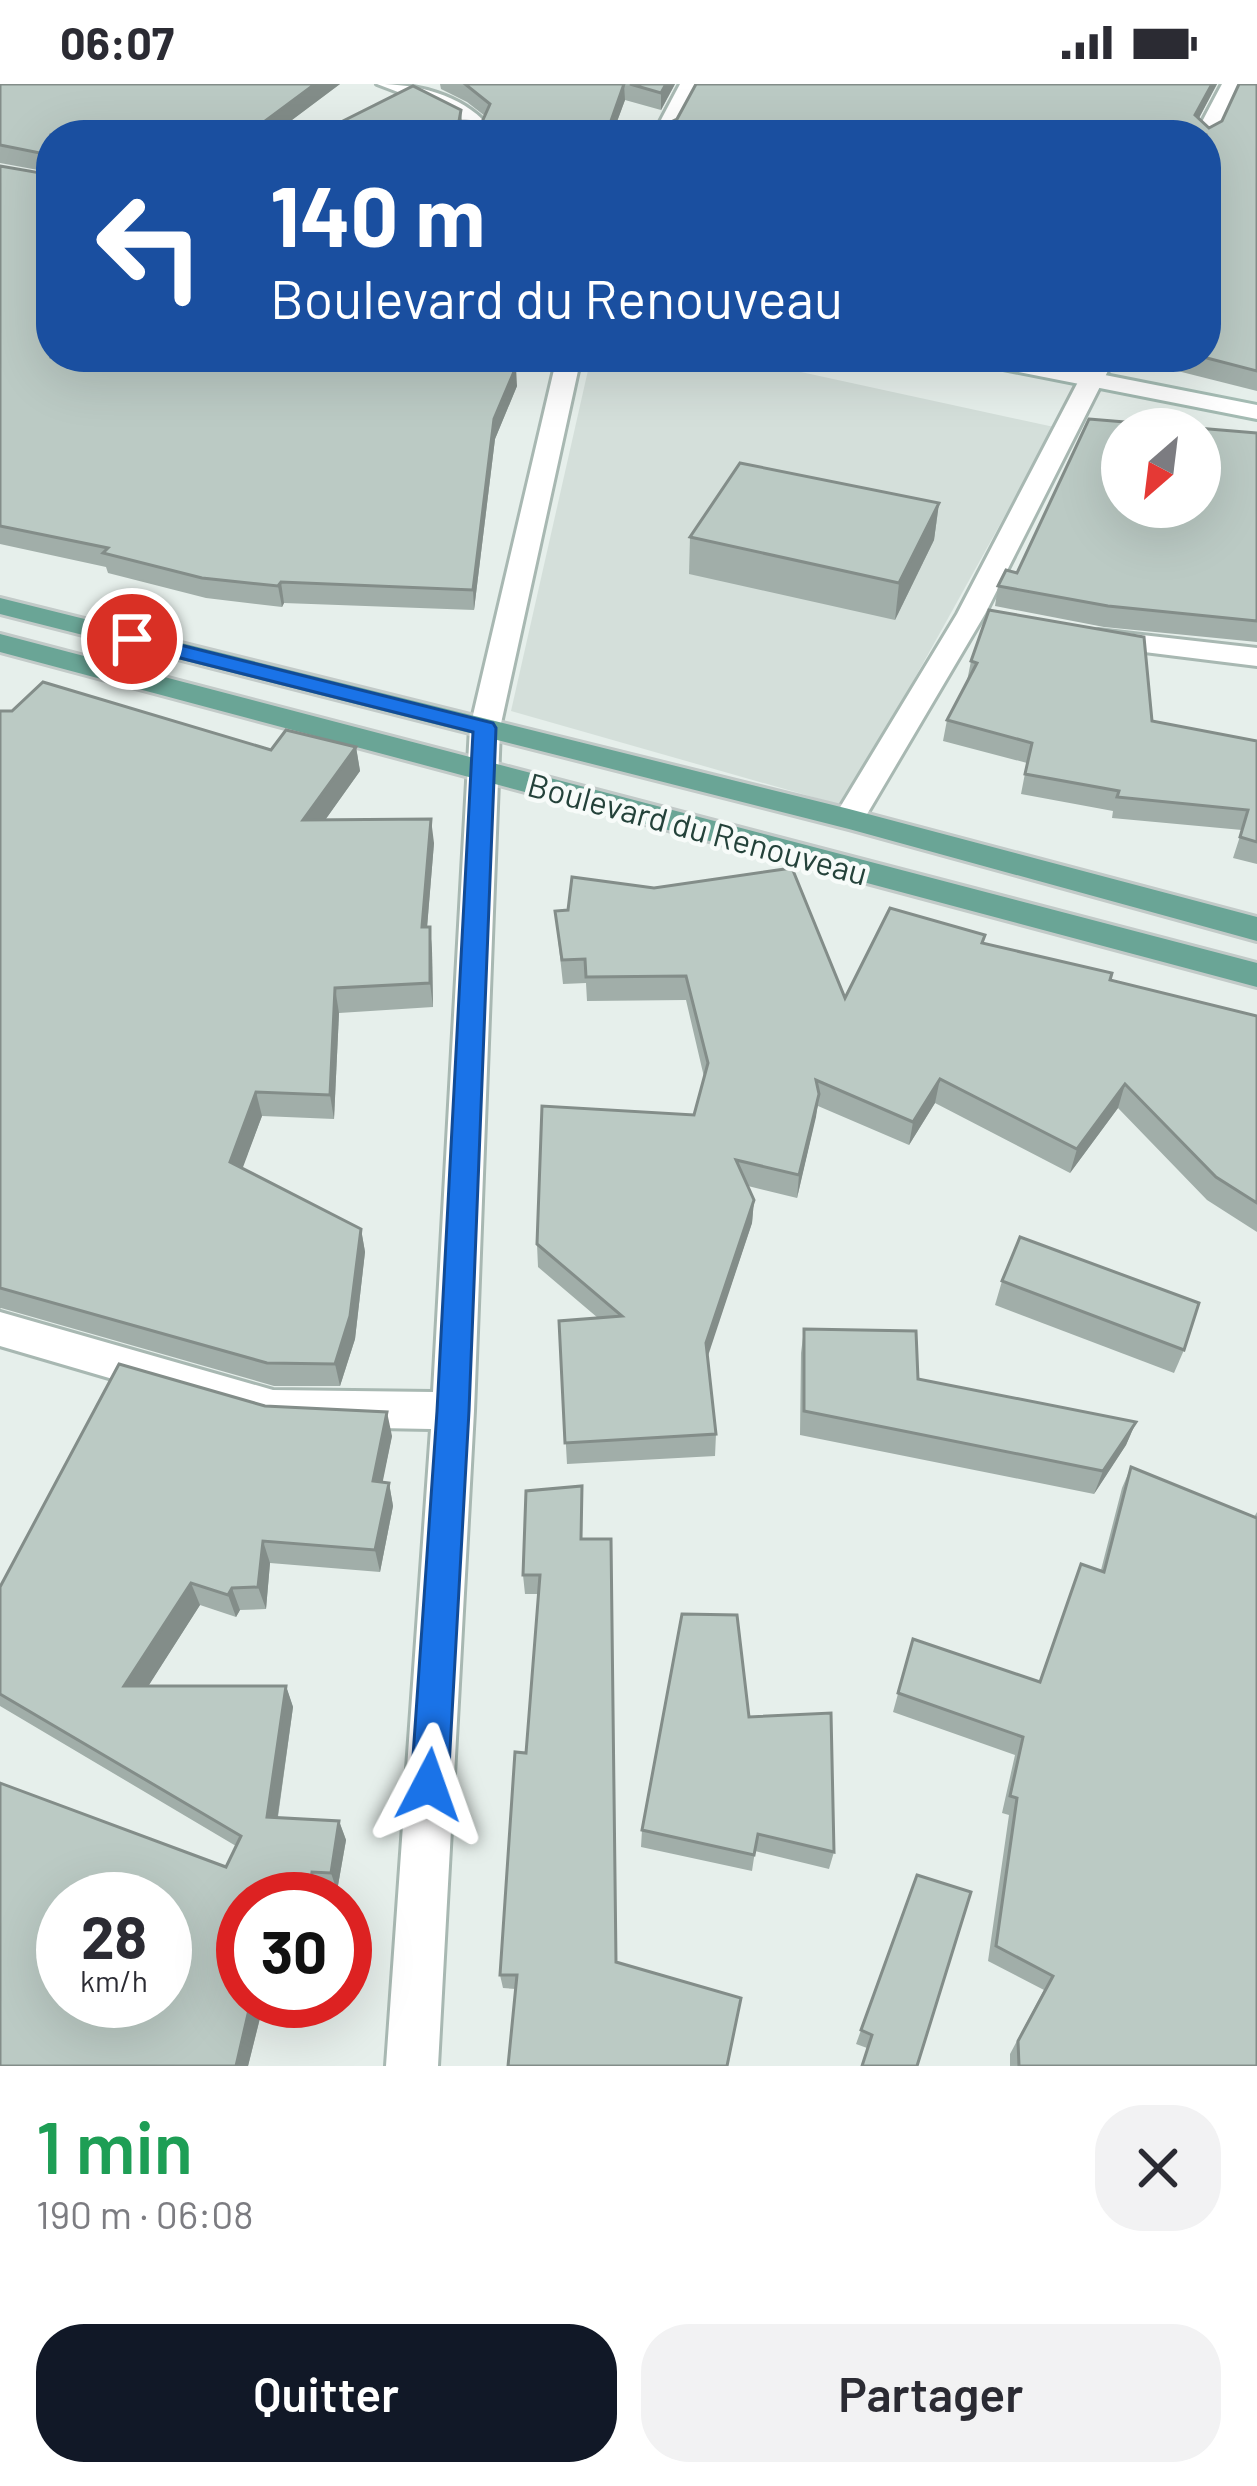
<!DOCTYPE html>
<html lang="fr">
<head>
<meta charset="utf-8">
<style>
	:root { --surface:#fff; --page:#f2f2f3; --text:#2b2b33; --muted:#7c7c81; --accent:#111827 }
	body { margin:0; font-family:Barlow,sans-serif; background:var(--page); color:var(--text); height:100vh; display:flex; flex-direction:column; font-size:45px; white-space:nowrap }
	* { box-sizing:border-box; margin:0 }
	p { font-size:39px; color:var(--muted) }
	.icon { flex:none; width:66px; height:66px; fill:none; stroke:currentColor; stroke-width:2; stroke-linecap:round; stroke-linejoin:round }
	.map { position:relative; height:1982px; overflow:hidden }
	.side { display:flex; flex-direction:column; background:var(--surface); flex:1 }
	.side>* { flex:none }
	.guide { position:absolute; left:36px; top:36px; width:1185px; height:252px; border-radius:48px; box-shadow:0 12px 48px #0002; background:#1a4fa0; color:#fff; overflow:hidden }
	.needle { width:78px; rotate:208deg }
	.fabs { position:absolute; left:1101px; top:324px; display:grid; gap:24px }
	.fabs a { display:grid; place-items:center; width:120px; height:120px; border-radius:50%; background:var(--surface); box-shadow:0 12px 48px #0002; font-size:60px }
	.speed { position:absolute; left:36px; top:1788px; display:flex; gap:24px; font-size:60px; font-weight:700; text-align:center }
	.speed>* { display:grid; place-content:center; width:156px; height:156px; border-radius:50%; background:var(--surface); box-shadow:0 12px 48px #0002; line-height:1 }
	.speed small { font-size:30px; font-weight:400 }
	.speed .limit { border:18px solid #d22; background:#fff; color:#111 }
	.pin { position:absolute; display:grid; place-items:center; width:102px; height:102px; color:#fff; margin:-51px; border:6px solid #fff; border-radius:50%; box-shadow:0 3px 12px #0007 }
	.me { position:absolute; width:132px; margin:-66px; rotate:4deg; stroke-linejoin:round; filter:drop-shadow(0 0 9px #0008) }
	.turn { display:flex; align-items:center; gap:42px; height:252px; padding:0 36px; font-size:54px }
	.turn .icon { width:156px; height:156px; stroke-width:2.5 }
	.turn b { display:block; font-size:84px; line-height:102px }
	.round { display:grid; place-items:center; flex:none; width:126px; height:126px; border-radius:48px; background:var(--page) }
	.head { display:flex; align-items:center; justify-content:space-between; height:204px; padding:0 36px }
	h1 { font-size:72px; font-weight:600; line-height:90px; color:#1e9e55 }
	.button { display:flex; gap:24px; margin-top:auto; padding:24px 36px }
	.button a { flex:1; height:138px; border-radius:48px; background:var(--accent); color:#fff; font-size:48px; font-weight:600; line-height:138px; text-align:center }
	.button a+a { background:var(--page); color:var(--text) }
	.status { display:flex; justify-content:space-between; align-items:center; height:84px; padding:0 60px; background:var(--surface); direction:ltr }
	.status svg { height:33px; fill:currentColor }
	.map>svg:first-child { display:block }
	.built { fill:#d4dfda }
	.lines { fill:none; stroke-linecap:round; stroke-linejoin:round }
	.minor-casing { stroke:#a8b8b2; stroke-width:6 }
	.secondary-casing { stroke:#a4bbb3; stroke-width:6 }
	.primary-casing { stroke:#c2cac8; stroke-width:6 }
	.minor { fill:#fff; fill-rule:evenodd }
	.secondary { fill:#fff; fill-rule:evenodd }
	.primary { fill:#6aa596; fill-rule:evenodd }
	.wall { fill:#a1aea9 }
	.shaded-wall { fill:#838d89 }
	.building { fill:#bbcac4; stroke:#838d89; stroke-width:3; fill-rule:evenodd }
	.route { fill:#1a73e8; stroke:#114b97; stroke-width:3 }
	.labels { text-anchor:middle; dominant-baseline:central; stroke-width:9; stroke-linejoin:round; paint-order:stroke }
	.street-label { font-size:33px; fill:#24423a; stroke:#f7fbf9 }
</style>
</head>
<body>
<div class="status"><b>06:07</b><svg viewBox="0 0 49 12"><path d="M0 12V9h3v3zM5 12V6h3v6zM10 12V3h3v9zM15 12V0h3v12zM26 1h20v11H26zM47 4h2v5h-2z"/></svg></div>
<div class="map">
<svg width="1257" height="1982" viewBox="0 0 1257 1982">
	<rect width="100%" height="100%" fill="#e6efeb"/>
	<!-- built -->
	<path class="built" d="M591 273H732L1054 343 844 722 511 627Z"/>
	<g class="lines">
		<defs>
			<g id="minor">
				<path d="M377 0C417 0 460 10 488 41L483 51H463L468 42 440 24Z"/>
				<path d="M680 0H700L673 51H653Z"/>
				<path d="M1222 0H1242L1215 51 1206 57V51H1195Z"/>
				<path d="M557 273H581L500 644 474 1327 438 1982H386L431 1345 273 1342 0 1262V1228L273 1306 433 1308 470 644Z"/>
				<path d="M1091 273H1115L985 530 860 742H838L833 735 957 530Z"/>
				<path d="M1098 546 1257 564V582L1088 561 1084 555 1088 549Z"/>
			</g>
			<path id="secondary" d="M966 273H1014L1257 321V335L978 280Z"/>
			<g id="primary">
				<path d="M0 514 849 725 1257 833V857L849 745 0 530Z"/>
				<path d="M0 550 1257 879V903L0 568Z"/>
			</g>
		</defs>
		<!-- minor casing -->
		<use href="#minor" class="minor-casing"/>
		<!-- secondary casing -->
		<use href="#secondary" class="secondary-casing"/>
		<!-- primary casing -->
		<use href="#primary" class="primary-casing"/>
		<!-- minor -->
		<use href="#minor" class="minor"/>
		<!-- secondary -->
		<use href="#secondary" class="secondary"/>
		<!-- primary -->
		<use href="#primary" class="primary"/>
	</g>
	<!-- wall -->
	<g class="wall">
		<path d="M0 0H340L273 50 51 273H512L506 283 517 302 495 355 474 526 284 519 282 523 206 514 108 489 106 483 0 460V82L46 90 49 88 0 79Z"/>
		<path d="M440 0H675L661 26 625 16 612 51H315L461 26 462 37 482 38 485 32 467 18 441 5Z"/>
		<path d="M696 0H1217L1199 34 1209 44 1222 37 1257 0V307L1126 274 1206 273V51L677 35Z"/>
		<path d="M1257 349V558L1104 543 995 522 998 502 1017 489Z"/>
		<path d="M939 419 934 456 895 536 689 490 690 453Z"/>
		<path d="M971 577 1152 637 1257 657V780L1233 774 1242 746 1112 734 1113 727 1021 710 1027 679 943 657 947 636 967 597Z"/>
		<path d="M0 627 271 666 356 663 360 687 325 736 434 759 427 843H430L432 867 433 923 339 929 334 1035 262 1032 242 1084 361 1145 365 1168 355 1255 340 1302H274L1 1224 0 1225Z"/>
		<path d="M555 827 845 914 985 851 983 859 1110 896 1257 932V1148L1207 1116 1118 1024 1070 1089 935 1019 909 1061 818 1022 797 1114 748 1102 754 1116 752 1139 707 1272 716 1350 715 1372 567 1380 559 1237 598 1234 538 1183 537 1160 694 1031 704 993 686 916 587 917 586 899 563 900Z"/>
		<path d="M1002 1197 1184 1266 1174 1289 995 1221Z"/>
		<path d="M804 1245 918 1295 1136 1338 1126 1361 1094 1410 800 1351 801 1269Z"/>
		<path d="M265 1322 392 1352 382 1398 389 1399 393 1422 380 1488 270 1479 266 1525 240 1526 236 1533 200 1521 148 1602H286L293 1623 278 1733 339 1737 346 1756 337 1807 320 1806 243 1917H308L305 1939 261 1930 248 1982 226 1783 236 1762 0 1622V1503Z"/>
		<path d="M1131 1383 1254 1433 1257 1428V1982H1010V1970L1044 1906 988 1877 1009 1731 1002 1729 1015 1671 893 1628 913 1555 1039 1598 1081 1480 1101 1486 1122 1404Z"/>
		<path d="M582 1422 516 1905 503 1904 500 1891 526 1669 538 1510H525L523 1491Z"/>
		<path d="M749 1633 834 1768 829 1785 755 1767 752 1787 641 1763 642 1746Z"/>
		<path d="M917 1791V1982L856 1960Z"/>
	</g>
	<!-- shaded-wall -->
	<g class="shaded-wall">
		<path d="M315 0H340L272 51 265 37Z"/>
		<path d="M624 0 625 16 612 51H606Z"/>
		<path d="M666 0H675L661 26V9Z"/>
		<path d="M1212 0H1217L1191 49 1195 31Z"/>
		<path d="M499 273H512L495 301 494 282Z"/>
		<path d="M516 283 517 302 495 355 474 526 473 506 494 335Z"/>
		<path d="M939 419 934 456 895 536 899 499Z"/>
		<path d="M281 498 284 519 282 523 278 502Z"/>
		<path d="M356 663 360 687 308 760 303 736Z"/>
		<path d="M431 735 434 759 425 868 422 843Z"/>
		<path d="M430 843 432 867 433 923 430 899Z"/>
		<path d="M335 904 339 929 334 1035 330 1011Z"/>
		<path d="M940 995 935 1019 909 1061 913 1038Z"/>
		<path d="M1125 1000 1118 1024 1070 1089 1077 1065Z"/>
		<path d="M256 1008 262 1032 236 1102 230 1078Z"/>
		<path d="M819 1010 816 1033 797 1114 799 1091Z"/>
		<path d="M754 1116 752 1139 705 1281 706 1259Z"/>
		<path d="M361 1145 365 1168 355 1255 340 1302 335 1280Z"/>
		<path d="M387 1328 392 1352 378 1421 373 1397Z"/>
		<path d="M1136 1338 1126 1361 1094 1410 1103 1387Z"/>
		<path d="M389 1399 393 1422 380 1488 375 1466Z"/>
		<path d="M263 1457 270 1479 266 1525 258 1503Z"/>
		<path d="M191 1499 200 1521 135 1623 124 1602Z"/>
		<path d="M232 1504 240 1526 236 1533 228 1511Z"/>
		<path d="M286 1602 293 1623 275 1751 267 1733Z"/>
		<path d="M339 1737 346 1756 337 1807 331 1789Z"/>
		<path d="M312 1788 320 1806 319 1815H309Z"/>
		<path d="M251 1917H254L261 1930 248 1982H236Z"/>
		<path d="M298 1917H308L305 1939 298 1923Z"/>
	</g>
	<!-- building -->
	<g class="building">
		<path d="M0 0H315L265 37 274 51H51V81L50 71 0 61Z"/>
		<path d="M465 0H624L606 51H315L413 2 461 26 459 37 482 38 490 20Z"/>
		<path d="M630 0H666L661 9Z"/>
		<path d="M696 0H1212L1195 31 1209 44 1222 37 1239 0H1257V287L1203 273H1206V51H668L671 38 677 35Z"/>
		<path d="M0 82 46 90 51 86V273H499L494 282 516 283 494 335 473 506 281 498 278 502 202 494 103 469 108 464 0 442Z"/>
		<path d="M1089 335 1257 349V537L1108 522 998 502 1006 486 1017 489ZM1122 345H1200V423H1122Z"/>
		<path d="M740 379 939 419 899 499 690 453Z"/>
		<path d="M989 526 1144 553 1152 637 1257 657V758L1240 753 1248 726 1117 713 1119 707 1025 690 1032 659 947 636 977 579 971 577Z"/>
		<path d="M43 598 271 666 286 646 356 663 303 736 431 735 422 843H430V899L335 904 330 1011 256 1008 230 1078 361 1145 350 1232 335 1280 267 1279 0 1204V627H12Z"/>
		<path d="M792 784 845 914 890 824 985 851 982 859 1112 889 1110 896 1257 932V1119L1216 1093 1125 1000 1077 1065 940 995 913 1038 816 996 819 1010 799 1091 736 1076 754 1116 706 1259 716 1350 565 1359 559 1237 622 1232 537 1160 542 1022 694 1031 708 979 686 892 586 893 585 875 562 876 555 827 568 826 572 793 654 804Z"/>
		<path d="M1020 1153 1199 1219 1184 1266 1002 1197Z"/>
		<path d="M804 1245 916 1247 918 1295 1136 1338 1103 1387 804 1327Z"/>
		<path d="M119 1280 265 1322 387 1328 373 1397 389 1399 375 1466 263 1457 258 1503 232 1504 228 1511 191 1499 124 1602H286L267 1733 339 1737 331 1789 312 1788 309 1815H243V1917H251L236 1982H0V1699L226 1783 241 1752 0 1610V1503ZM63 1815H165V1917H63Z"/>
		<path d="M1131 1383 1257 1434V1982H1019L1018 1957 1053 1892 996 1862 1017 1714 1010 1712 1023 1653 898 1609 913 1555 1040 1598 1081 1480 1104 1488Z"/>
		<path d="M582 1402 581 1455H611L616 1878 741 1914 727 1982H508L517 1891H500L515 1668 526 1669 540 1491H523L526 1407Z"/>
		<path d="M682 1530 737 1531 749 1633 831 1629 834 1768 758 1750 754 1771 642 1746Z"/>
		<path d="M917 1791 971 1808 917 1982H862L872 1951 861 1946Z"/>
		<path d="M267 1917H298V1923Z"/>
	</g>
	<!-- route -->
	<path class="route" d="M132 549 493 639 496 644 469 1327 448 1701 442 1714 429 1719 416 1714 411 1701 437 1327 473 648 125 560V551Z"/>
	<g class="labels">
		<!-- street labels -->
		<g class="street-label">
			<text transform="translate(698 744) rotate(15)">Boulevard du Renouveau</text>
		</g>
	</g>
</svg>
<div class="fabs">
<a><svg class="needle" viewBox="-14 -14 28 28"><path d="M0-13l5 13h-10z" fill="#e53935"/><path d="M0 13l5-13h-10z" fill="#7c7c81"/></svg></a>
</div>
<div class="speed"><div>28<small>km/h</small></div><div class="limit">30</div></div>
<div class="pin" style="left:132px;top:555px;background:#d93025"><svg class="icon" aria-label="arrive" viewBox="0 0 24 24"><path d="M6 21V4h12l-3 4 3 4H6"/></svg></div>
<svg class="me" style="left:429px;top:1701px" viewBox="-20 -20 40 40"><path d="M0-17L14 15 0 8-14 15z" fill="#1a73e8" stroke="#fff" stroke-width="4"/></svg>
<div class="guide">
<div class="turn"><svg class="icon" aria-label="left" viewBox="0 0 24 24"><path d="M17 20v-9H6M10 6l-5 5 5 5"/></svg><div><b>140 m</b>Boulevard du Renouveau</div></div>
</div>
</div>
<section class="side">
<div class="head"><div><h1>1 min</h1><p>190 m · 06:08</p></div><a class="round"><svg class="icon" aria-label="close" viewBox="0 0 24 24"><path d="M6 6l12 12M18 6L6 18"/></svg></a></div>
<div class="button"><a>Quitter</a><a>Partager</a></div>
</section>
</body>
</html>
